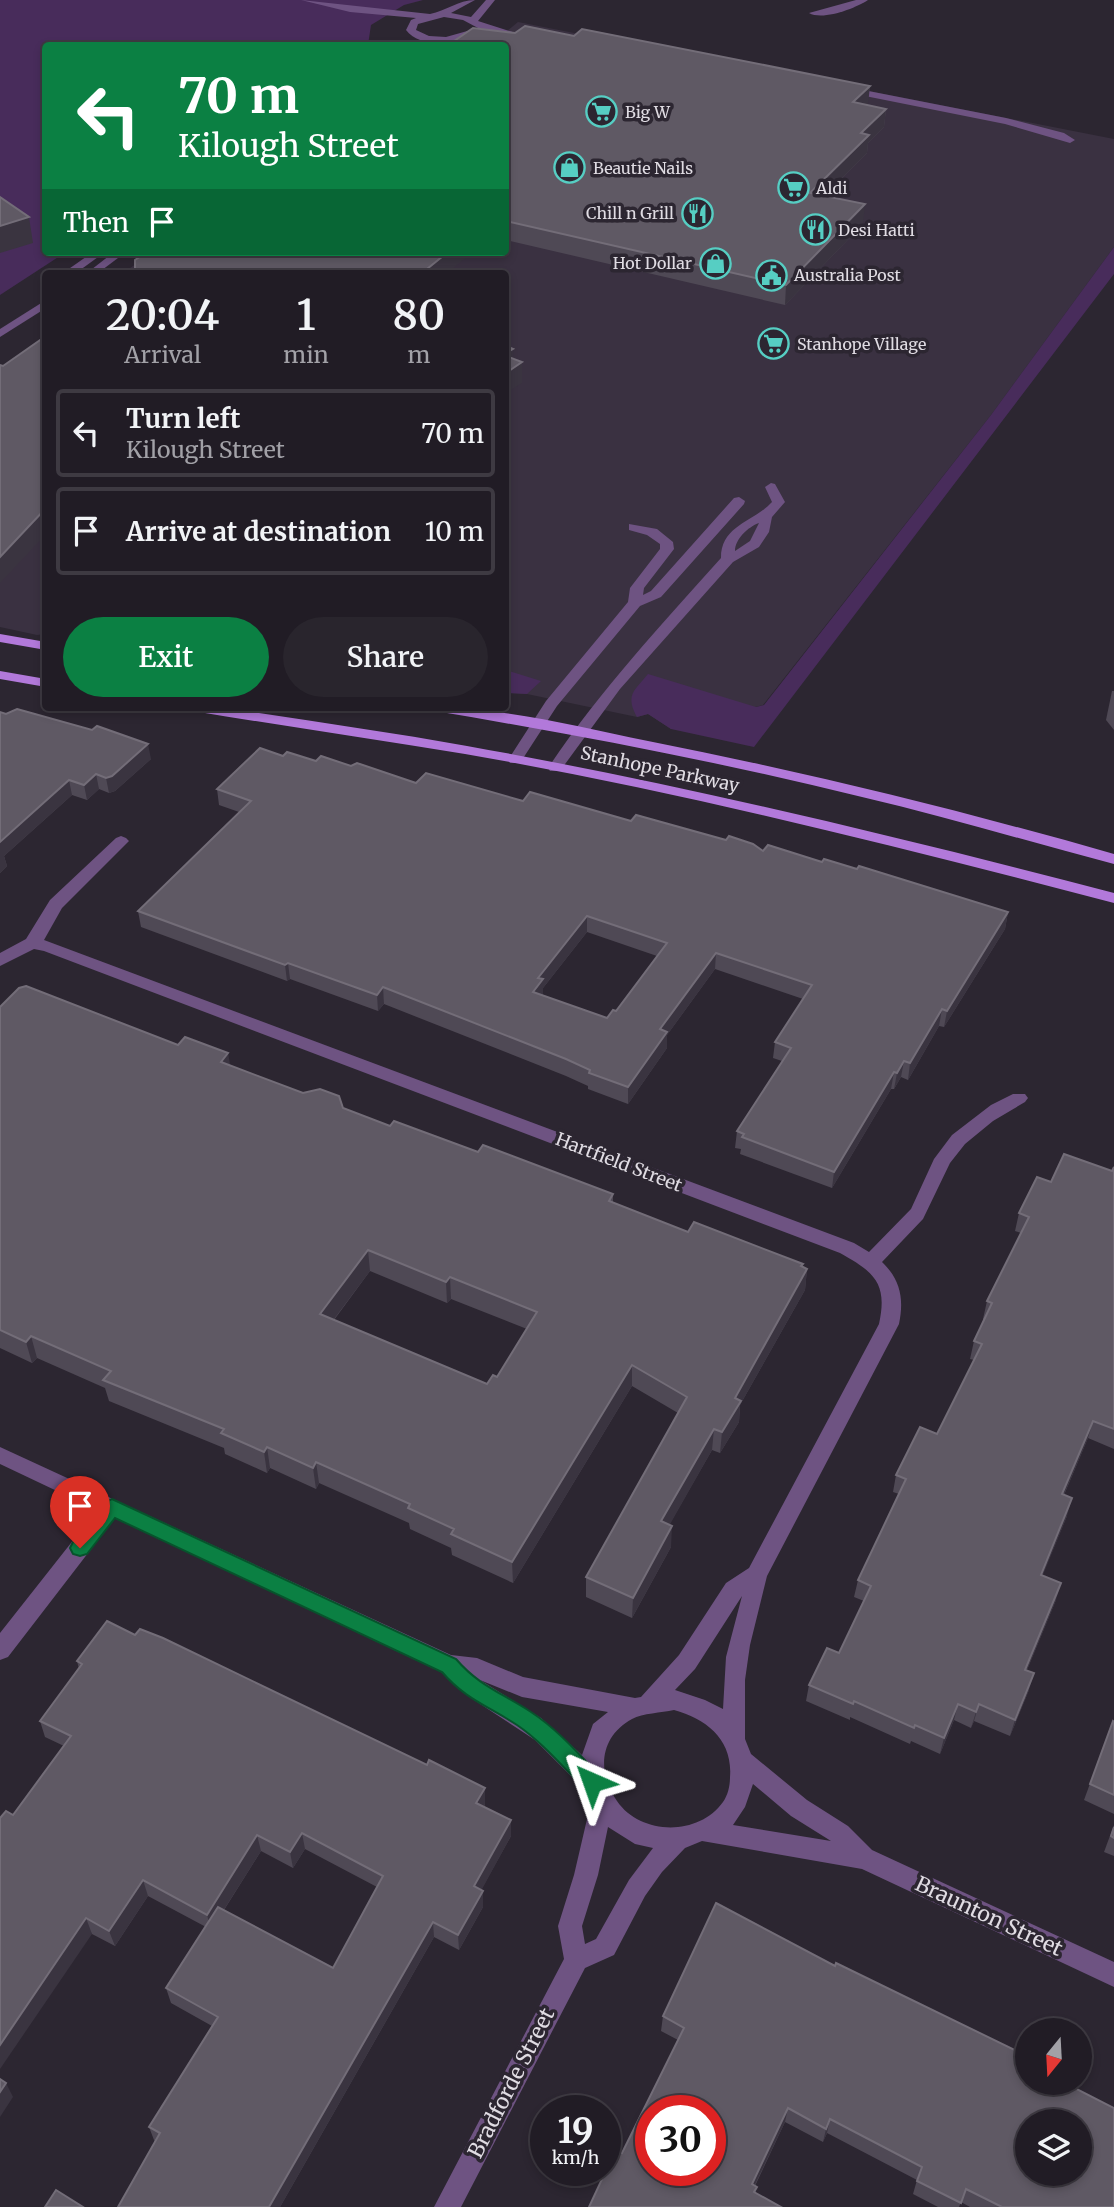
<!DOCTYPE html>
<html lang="en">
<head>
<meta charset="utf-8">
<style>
	:root { --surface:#211c25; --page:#29252d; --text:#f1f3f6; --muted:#a2a1a7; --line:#3e3a42; --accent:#0b8043 }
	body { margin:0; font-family:Merriweather,serif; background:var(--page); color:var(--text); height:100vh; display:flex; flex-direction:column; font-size:26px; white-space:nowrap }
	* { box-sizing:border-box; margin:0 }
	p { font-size:23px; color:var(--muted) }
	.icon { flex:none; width:38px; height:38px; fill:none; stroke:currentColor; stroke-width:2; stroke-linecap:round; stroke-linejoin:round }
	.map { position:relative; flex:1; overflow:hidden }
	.panel { position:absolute; left:42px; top:270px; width:467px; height:441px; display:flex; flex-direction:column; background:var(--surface); border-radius:7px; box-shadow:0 4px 10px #0003,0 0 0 2px var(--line) }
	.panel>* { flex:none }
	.guide { position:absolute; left:42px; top:42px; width:467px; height:214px; border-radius:7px; box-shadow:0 4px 10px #0003,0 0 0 2px var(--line); background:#0b8043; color:#fff; overflow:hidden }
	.needle { width:46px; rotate:198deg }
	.controls { position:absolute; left:1015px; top:2018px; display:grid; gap:14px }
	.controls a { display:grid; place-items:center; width:77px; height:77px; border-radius:50%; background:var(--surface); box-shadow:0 4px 10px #0003,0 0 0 2px var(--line); font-size:35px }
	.speed { position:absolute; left:530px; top:2095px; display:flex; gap:14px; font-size:35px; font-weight:700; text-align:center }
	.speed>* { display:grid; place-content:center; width:91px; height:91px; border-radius:50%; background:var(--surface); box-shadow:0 4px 10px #0003,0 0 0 2px var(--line); line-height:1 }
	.speed small { font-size:18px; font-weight:400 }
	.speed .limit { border:10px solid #d22; background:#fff; color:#111 }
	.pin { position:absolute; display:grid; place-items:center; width:60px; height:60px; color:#fff; margin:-72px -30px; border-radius:50% 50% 50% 0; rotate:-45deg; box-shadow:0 0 7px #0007 }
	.pin .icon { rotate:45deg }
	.me { position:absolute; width:77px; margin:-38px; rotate:317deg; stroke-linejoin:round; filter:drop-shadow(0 0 5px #0008) }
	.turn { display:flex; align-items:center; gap:24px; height:147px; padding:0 21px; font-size:32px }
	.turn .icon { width:91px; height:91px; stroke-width:2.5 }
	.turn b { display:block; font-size:49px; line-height:60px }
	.then { display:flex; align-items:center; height:66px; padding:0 21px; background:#0003; gap:14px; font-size:26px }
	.eta { display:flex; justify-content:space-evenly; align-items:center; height:119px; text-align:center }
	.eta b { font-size:42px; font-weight:600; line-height:49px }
	.primary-button { display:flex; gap:14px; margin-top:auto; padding:14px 21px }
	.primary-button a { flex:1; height:80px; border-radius:42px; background:var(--accent); color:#fff; font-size:28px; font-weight:600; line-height:80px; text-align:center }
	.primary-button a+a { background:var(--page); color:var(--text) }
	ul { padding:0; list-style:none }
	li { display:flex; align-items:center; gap:21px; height:88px; margin:0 14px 10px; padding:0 7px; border:4px solid var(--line); border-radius:7px }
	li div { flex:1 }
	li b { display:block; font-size:26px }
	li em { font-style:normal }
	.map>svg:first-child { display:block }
	.built { fill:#3a3141 }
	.green { fill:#482c5b }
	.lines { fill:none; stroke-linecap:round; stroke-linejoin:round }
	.minor { fill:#6e5382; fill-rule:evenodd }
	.major { fill:#b279da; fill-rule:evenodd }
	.wall { fill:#4f4955; fill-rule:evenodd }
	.shaded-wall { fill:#3a3440 }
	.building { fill:#5f5964; stroke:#736d78; stroke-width:2; fill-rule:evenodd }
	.route { fill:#0b8043; stroke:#07532c; stroke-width:2 }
	.labels { text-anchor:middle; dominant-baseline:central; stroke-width:7; stroke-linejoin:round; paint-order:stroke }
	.far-poi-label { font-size:16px; fill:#e0dce3; stroke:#2c2631; text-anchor:start }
	.street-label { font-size:18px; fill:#e0dce3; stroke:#2c2631 }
	.near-street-label { font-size:21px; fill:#e0dce3; stroke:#2c2631 }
</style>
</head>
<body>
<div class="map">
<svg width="1114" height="2207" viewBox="0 0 1114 2207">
	<rect width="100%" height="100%" fill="#2c2631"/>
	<!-- built -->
	<g class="built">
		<path d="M518 22 1114 139V247L991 415 763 705 671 729 648 714 637 717 527 694 506 693V273H123L153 252H506V46L491 44Z"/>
		<path d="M45 347V634L37 635 0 627V380Z"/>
	</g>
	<!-- green -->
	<g class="green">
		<path d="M0 0H423L404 5 371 25 368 45 46 46V252H66L0 295Z"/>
		<path d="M1114 247V274L754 747 671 729 648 714 637 717C625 695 634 691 648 674L756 707 764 705 991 415Z"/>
		<path d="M509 671 541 681 527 694 506 693V675Z"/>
	</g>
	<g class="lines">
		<!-- minor -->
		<g class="minor">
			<path d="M301 0 430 14C446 11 458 0 475 0L451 13 471 17 486 0H495L478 21 519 34 514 37 479 28V32C461 44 421 50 406 30L411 20 416 18 350 12ZM444 17 463 20 478 28 446 37 429 36 416 30 418 24Z"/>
			<path d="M856 0H868C856 8 823 21 809 13Z"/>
			<path d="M848 87 1006 118 1064 133 1075 140 1070 143 1005 124 845 92 843 90Z"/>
			<path d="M93 252H105L76 273H63Z"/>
			<path d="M114 252H126L98 273H87Z"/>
			<path d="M46 300V308L0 337V329Z"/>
			<path d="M771 483 775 484 785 502 772 517 769 532 759 547 733 562 620 689 560 771H550L548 768C599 692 660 626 721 558 721 525 754 522 772 502L765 487ZM759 523 750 541 735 551C735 539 748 527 759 523Z"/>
			<path d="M739 497 745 501 744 504 661 597 640 606 557 706 520 763H510L508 760 546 701 628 602 630 588 660 549V544L647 535 629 530V524L657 529 673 542 674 549 644 588 643 595 651 591 734 498Z"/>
			<path d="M121 836 126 838 129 841 62 908 44 940 854 1243 869 1252 911 1209 934 1159 952 1135 991 1105 1013 1094H1025L1028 1098 1025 1102 993 1121 965 1144 950 1163 923 1219 882 1262C901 1280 904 1300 899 1324L767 1576 750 1645 745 1680V1739L751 1754 807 1800 848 1826 872 1850 1114 1962V1987L862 1869 702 1841 685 1848 662 1872 645 1896 614 1955 585 1968 461 2207H434L564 1959 558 1926 574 1875 591 1802 585 1790 535 1740 468 1696 441 1672 115 1518 8 1657 0 1660V1633L97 1510 0 1464V1447L451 1655 477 1658 523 1677 635 1698 641 1697 679 1655 726 1583 749 1568 879 1324C888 1283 874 1272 840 1253L44 951 34 949 0 966V953L26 939 50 900 116 838ZM742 1596 726 1657 723 1709 705 1700 675 1690 695 1669ZM480 1680 522 1697 608 1712 593 1724 582 1755 541 1718ZM674 1710C707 1719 733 1740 730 1777 730 1786 728 1795 723 1802 698 1837 640 1835 617 1801 597 1773 599 1737 632 1719 643 1713 661 1713 674 1710ZM753 1784 791 1816 831 1841 733 1825 745 1807ZM608 1827 635 1844 653 1848 629 1880 596 1939 585 1944 582 1926 598 1875Z"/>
		</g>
		<!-- major -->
		<g class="major">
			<path d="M0 634 46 642V650L0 642Z"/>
			<path d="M0 671 46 679V687L0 679Z"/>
			<path d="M186 707H221C303 720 385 731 467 746 685 785 900 837 1114 893V903C899 847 684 792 465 754 374 739 284 726 193 711Z"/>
			<path d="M428 707C501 707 576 726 648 741 805 772 960 810 1114 854V864C1030 842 947 817 862 797 721 762 578 735 435 711Z"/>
		</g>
	</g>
	<!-- wall -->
	<g class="wall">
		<path d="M515 33 574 36 870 86 867 105 886 109 884 127 868 143 867 153 824 196 863 224 785 305 506 240V46Z"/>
		<path d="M1112 691H1114V730L1106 720Z"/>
		<path d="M0 712 151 759 115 791 109 793 99 789 87 800 72 795 4 856 7 866 0 873Z"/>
		<path d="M283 756 351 766 416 783 523 801 631 821 763 851 857 869 1008 912 1005 929 944 1027 939 1026 908 1080 901 1077 894 1089H891L832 1188 740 1154 741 1149 735 1148 737 1131 782 1061 773 1058 775 1042 803 999 715 969 667 1035V1048L628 1104 588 1089V1086L566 1076 384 1004 378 1011 290 979 287 981 141 927 138 911 239 812 219 805 217 789ZM587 932 657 956 616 1011 607 1018 543 996V988Z"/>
		<path d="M0 1007 230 1065 390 1126 478 1152 613 1194V1202L688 1232 807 1269 805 1290 740 1405 739 1422 720 1453 712 1450 669 1525 671 1547 632 1618 586 1597V1577L678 1413 632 1386 513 1583 452 1555 451 1548 410 1529 409 1523 319 1483 316 1489 270 1468 267 1473 225 1454 224 1448 109 1401 105 1388 37 1358 32 1363 0 1348ZM370 1271 447 1303 451 1299 527 1329 497 1377 487 1384 334 1320Z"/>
		<path d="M1114 1167V1449L1088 1438 1064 1495 1067 1516 1042 1576 1056 1600 1027 1670 1029 1690 1010 1736 974 1721 971 1728 954 1720 940 1754 911 1741 910 1744 850 1717V1720L806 1701 809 1685 839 1653 864 1601 854 1597 858 1580 899 1494 893 1492 896 1475 937 1434 974 1360 970 1359 974 1341 984 1319H983L987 1301 1021 1233 1015 1231 1019 1213 1051 1182 1112 1171Z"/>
		<path d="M135 1635 427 1765 485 1788V1804L484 1807 511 1836 481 1890 483 1891V1907L459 1950 434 1937 280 2207H118L155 2141 154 2140 149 2127 212 2026 171 2003 166 1988 206 1927 148 1896 115 1946 92 1934 13 1815 64 1746 45 1737 40 1721 79 1669 77 1661ZM305 1849 377 1887 333 1968 224 1910 261 1851 293 1868Z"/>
		<path d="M1113 1721 1114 1722V1814L1084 1800Z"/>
		<path d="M1114 1825V1856L1104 1852Z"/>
		<path d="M663 2016 1027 2082 1114 2207H970L961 2202 959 2207H938L913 2194 917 2180 827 2133 823 2142 785 2122 755 2186 756 2193 622 2153 678 2040 661 2031Z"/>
	</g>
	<!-- shaded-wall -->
	<g class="shaded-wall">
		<path d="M870 86 868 104 851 121 853 102Z"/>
		<path d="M886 109 884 127 868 143 867 153 808 212 810 193 861 133Z"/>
		<path d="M865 204 863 224 785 305 786 285Z"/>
		<path d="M29 217 33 243 0 253V226Z"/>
		<path d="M448 252H473L447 273H422Z"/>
		<path d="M513 349 514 368 522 362V383L506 393V353Z"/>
		<path d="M46 508V534L0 583V557Z"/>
		<path d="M148 744 151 759 115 791 109 793 106 778Z"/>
		<path d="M96 774 99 789 87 800 84 785Z"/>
		<path d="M69 780 72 795 4 856 7 866 0 873V842Z"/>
		<path d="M1008 912 1005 929 944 1027 947 1011Z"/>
		<path d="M587 916V932L543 988V996L533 992 538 978Z"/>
		<path d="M716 953 715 969 667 1035V1048L628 1104V1087L660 1029Z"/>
		<path d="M288 963 290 979 287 981 285 965Z"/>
		<path d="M383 987 384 1004 378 1011 377 995Z"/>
		<path d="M942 1009 939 1026 908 1080 910 1063Z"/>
		<path d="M228 1053 232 1075 221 1062Z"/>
		<path d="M904 1061 901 1077 894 1089 897 1073Z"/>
		<path d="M894 1072 891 1089 832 1188 834 1172Z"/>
		<path d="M368 1250 370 1271 322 1335 320 1314Z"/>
		<path d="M803 1264 800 1281 807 1269 805 1290 740 1405 739 1422 720 1453 722 1432 735 1398Z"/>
		<path d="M450 1277 451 1299 447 1303 446 1282Z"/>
		<path d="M31 1336 37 1358 32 1363 26 1342Z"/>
		<path d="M632 1365V1386L513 1583 512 1562Z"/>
		<path d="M1093 1421 1088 1438 1057 1511 1062 1494Z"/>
		<path d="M714 1429 712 1450 660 1542 661 1521Z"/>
		<path d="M267 1447 270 1468 267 1473 264 1452Z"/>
		<path d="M316 1462 319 1483 316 1489 313 1468Z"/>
		<path d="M1072 1498 1067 1516 1036 1592 1041 1575Z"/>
		<path d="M672 1526 671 1547 632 1618 633 1598Z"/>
		<path d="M1061 1583 1056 1600 1020 1686 1025 1670Z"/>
		<path d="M1034 1673 1029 1690 1010 1736 1015 1720Z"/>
		<path d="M958 1704 954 1720 940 1754 944 1738Z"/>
		<path d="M979 1704 974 1721 971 1728 976 1712Z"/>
		<path d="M485 1788V1804L477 1819 476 1803Z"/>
		<path d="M511 1820V1836L475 1902 474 1886Z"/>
		<path d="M302 1833 305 1849 293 1868 290 1852Z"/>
		<path d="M257 1835 261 1851 211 1930 207 1915Z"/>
		<path d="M143 1880 148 1896 115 1946 109 1931Z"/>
		<path d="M483 1891V1907L459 1950 458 1935Z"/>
		<path d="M86 1918 92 1934 0 2069V2045Z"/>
		<path d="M433 1922 434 1937 280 2207H269Z"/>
		<path d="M6 2083 13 2097 0 2117V2092Z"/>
		<path d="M788 2108 785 2122 749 2197 752 2184Z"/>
		<path d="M830 2119 827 2133 823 2142 826 2129Z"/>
	</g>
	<!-- building -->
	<g class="building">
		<path d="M525 26 574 36 582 29 870 86 853 102 886 109 861 133 869 135 810 193 865 204 786 285 506 221V46H447L473 28 515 33Z"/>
		<path d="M0 197 29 217 0 226Z"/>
		<path d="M147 252H448L422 273H135V260Z"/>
		<path d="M46 336V508L0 557V365L3 366Z"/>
		<path d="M506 346 513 349 506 353Z"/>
		<path d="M506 356 522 362 506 373Z"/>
		<path d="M17 709 92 730 97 726 148 744 112 776 106 778 96 774 84 785 69 780 0 842V712L6 714Z"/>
		<path d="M260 748 283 756 287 752 316 761 321 756 351 766 357 763 416 783 426 773 523 801 530 792 631 821 636 815 726 840 729 836 753 844 763 851 768 845 822 862 824 859 857 869 859 866 1008 912 947 1011 942 1009 910 1063 904 1061 897 1073 894 1072 834 1172 742 1137 744 1134 737 1131 791 1048 775 1042 812 985 716 953 660 1029 667 1032 628 1087 589 1073 590 1070 566 1059 383 987 377 995 288 963 285 965 138 911 251 801 217 789ZM587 916 667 943 616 1011 613 1010 607 1018 533 992 543 979 538 978Z"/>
		<path d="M26 986 178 1045 185 1037 228 1053 221 1062 303 1093 320 1089 339 1096 343 1108 390 1126 394 1121 478 1152 483 1145 613 1194 609 1201 688 1232 694 1222 803 1264 801 1266 807 1269 735 1398 741 1401 722 1432 714 1429 661 1521 672 1526 633 1598 586 1577 687 1397 632 1365 512 1562 451 1534 454 1529 408 1508 410 1504 316 1462 313 1468 267 1447 264 1452 221 1433 224 1429 103 1380 111 1371 31 1336 26 1342 0 1330V1007L19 988ZM368 1250 446 1282 450 1277 537 1312 497 1377 493 1375 487 1384 320 1314Z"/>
		<path d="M1064 1154 1112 1171 1114 1167V1429L1093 1421 1062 1494 1072 1498 1041 1575 1061 1583 1025 1670 1034 1673 1015 1720 979 1704 976 1712 958 1704 944 1738 915 1725 914 1728 854 1701 853 1704 809 1685 827 1648 839 1653 871 1586 858 1580 906 1479 896 1475 920 1427 937 1434 982 1344 974 1341 992 1303 987 1301 1029 1217 1019 1213 1037 1177 1051 1182Z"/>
		<path d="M107 1621 135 1635 140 1629 163 1638 427 1765 429 1760 485 1788 476 1803 511 1820 474 1886 483 1891 458 1935 433 1922 269 2207H118L160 2133 149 2127 218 2017 166 1988 218 1907 333 1968 383 1876 302 1833 290 1852 257 1835 207 1915 143 1880 109 1931 86 1918 0 2045V1818L6 1811 13 1815 71 1736 40 1721 82 1664 77 1661Z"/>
		<path d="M1113 1721 1114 1722V1795L1090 1784Z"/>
		<path d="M1114 1827V1838L1111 1836Z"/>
		<path d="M716 1903 835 1966 836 1963 1027 2056V2082H1063L1114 2108V2207H1002L966 2189 961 2203 917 2181 922 2167 830 2119 826 2129 788 2108 752 2184 757 2187 754 2192 781 2207H589L616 2149 622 2153 684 2028 663 2016ZM651 2110H710V2170H651ZM1027 2121H1080V2174H1027Z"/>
		<path d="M0 2079 6 2083 0 2092Z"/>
		<path d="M56 2190 83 2207H45Z"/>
	</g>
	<!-- route -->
	<path class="route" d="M112 1499 456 1659C479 1686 502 1693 531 1712 557 1729 578 1753 599 1775L602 1782 599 1789 592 1791 585 1789C563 1767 542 1742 517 1725 488 1706 465 1699 442 1672L115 1518 87 1554 80 1556 73 1554 70 1548 73 1542 105 1502Z"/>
	<!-- icons -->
	<defs>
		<symbol id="supermarket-ring" viewBox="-11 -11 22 22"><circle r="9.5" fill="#2c2631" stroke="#56cec3" stroke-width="1.5"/><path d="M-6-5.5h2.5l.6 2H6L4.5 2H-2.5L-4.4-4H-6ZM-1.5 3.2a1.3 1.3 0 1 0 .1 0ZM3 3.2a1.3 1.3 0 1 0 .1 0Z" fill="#56cec3"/></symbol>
		<symbol id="shop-ring" viewBox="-11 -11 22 22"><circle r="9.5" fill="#2c2631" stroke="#56cec3" stroke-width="1.5"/><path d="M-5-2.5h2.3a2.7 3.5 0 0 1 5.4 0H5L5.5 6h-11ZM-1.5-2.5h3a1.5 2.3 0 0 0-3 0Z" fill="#56cec3"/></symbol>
		<symbol id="restaurant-ring" viewBox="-11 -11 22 22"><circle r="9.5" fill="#2c2631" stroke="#56cec3" stroke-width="1.5"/><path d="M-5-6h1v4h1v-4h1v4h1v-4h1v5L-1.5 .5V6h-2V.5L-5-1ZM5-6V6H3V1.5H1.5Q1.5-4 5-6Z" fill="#56cec3"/></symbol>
		<symbol id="civic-ring" viewBox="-11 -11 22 22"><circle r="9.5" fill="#2c2631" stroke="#56cec3" stroke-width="1.5"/><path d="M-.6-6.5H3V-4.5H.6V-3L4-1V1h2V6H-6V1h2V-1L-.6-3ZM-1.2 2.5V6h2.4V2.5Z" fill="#56cec3"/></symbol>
	</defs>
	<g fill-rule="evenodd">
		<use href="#supermarket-ring" x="584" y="94" width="35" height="35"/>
		<use href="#shop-ring" x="552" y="150" width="35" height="35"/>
		<use href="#supermarket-ring" x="776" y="170" width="35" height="35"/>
		<use href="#restaurant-ring" x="680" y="196" width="35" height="35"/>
		<use href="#restaurant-ring" x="798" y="212" width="35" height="35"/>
		<use href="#shop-ring" x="698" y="246" width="35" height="35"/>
		<use href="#civic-ring" x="754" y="258" width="35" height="35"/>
		<use href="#supermarket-ring" x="756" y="326" width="35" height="35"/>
	</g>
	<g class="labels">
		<!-- far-poi labels -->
		<g class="far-poi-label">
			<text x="625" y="112">Big W</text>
			<text x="593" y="168">Beautie Nails</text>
			<text x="816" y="188">Aldi</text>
			<text x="674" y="213" text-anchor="end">Chill n Grill</text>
			<text x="838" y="230">Desi Hatti</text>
			<text x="692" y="263" text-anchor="end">Hot Dollar</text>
			<text x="794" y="275">Australia Post</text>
			<text x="797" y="344">Stanhope Village</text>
		</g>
		<!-- street labels -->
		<g class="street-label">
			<text transform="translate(660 769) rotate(12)">Stanhope Parkway</text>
			<text transform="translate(619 1162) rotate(21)">Hartfield Street</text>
		</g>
		<!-- near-street labels -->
		<g class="near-street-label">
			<text transform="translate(989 1916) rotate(25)">Braunton Street</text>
			<text transform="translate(511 2083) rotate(-63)">Bradforde Street</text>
		</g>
	</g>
</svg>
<div class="controls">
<a><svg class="needle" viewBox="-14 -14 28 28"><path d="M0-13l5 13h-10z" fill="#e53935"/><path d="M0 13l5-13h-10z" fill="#a2a1a7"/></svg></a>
<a><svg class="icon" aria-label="layers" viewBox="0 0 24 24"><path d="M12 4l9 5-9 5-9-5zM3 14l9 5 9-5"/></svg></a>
</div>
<div class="speed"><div>19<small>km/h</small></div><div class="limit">30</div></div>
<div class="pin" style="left:80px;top:1548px;background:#d93025"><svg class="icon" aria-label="arrive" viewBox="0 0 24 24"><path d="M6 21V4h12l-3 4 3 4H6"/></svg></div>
<svg class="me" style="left:592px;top:1782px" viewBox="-20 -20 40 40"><path d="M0-17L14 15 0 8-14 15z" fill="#0b8043" stroke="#fff" stroke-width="4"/></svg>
<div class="guide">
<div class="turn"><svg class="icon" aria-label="left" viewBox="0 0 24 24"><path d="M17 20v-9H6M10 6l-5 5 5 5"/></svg><div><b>70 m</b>Kilough Street</div></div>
<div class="then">Then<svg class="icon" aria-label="arrive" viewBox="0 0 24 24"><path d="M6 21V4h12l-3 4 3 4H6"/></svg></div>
</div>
<section class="panel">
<div class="eta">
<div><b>20:04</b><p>Arrival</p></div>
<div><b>1</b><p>min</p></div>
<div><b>80</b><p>m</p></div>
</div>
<ul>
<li><svg class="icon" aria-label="left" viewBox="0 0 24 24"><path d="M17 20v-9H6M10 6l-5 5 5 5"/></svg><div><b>Turn left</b><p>Kilough Street</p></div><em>70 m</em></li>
<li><svg class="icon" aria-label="arrive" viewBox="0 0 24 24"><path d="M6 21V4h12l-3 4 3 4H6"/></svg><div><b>Arrive at destination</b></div><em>10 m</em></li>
</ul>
<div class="primary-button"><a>Exit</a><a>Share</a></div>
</section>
</div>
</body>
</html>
